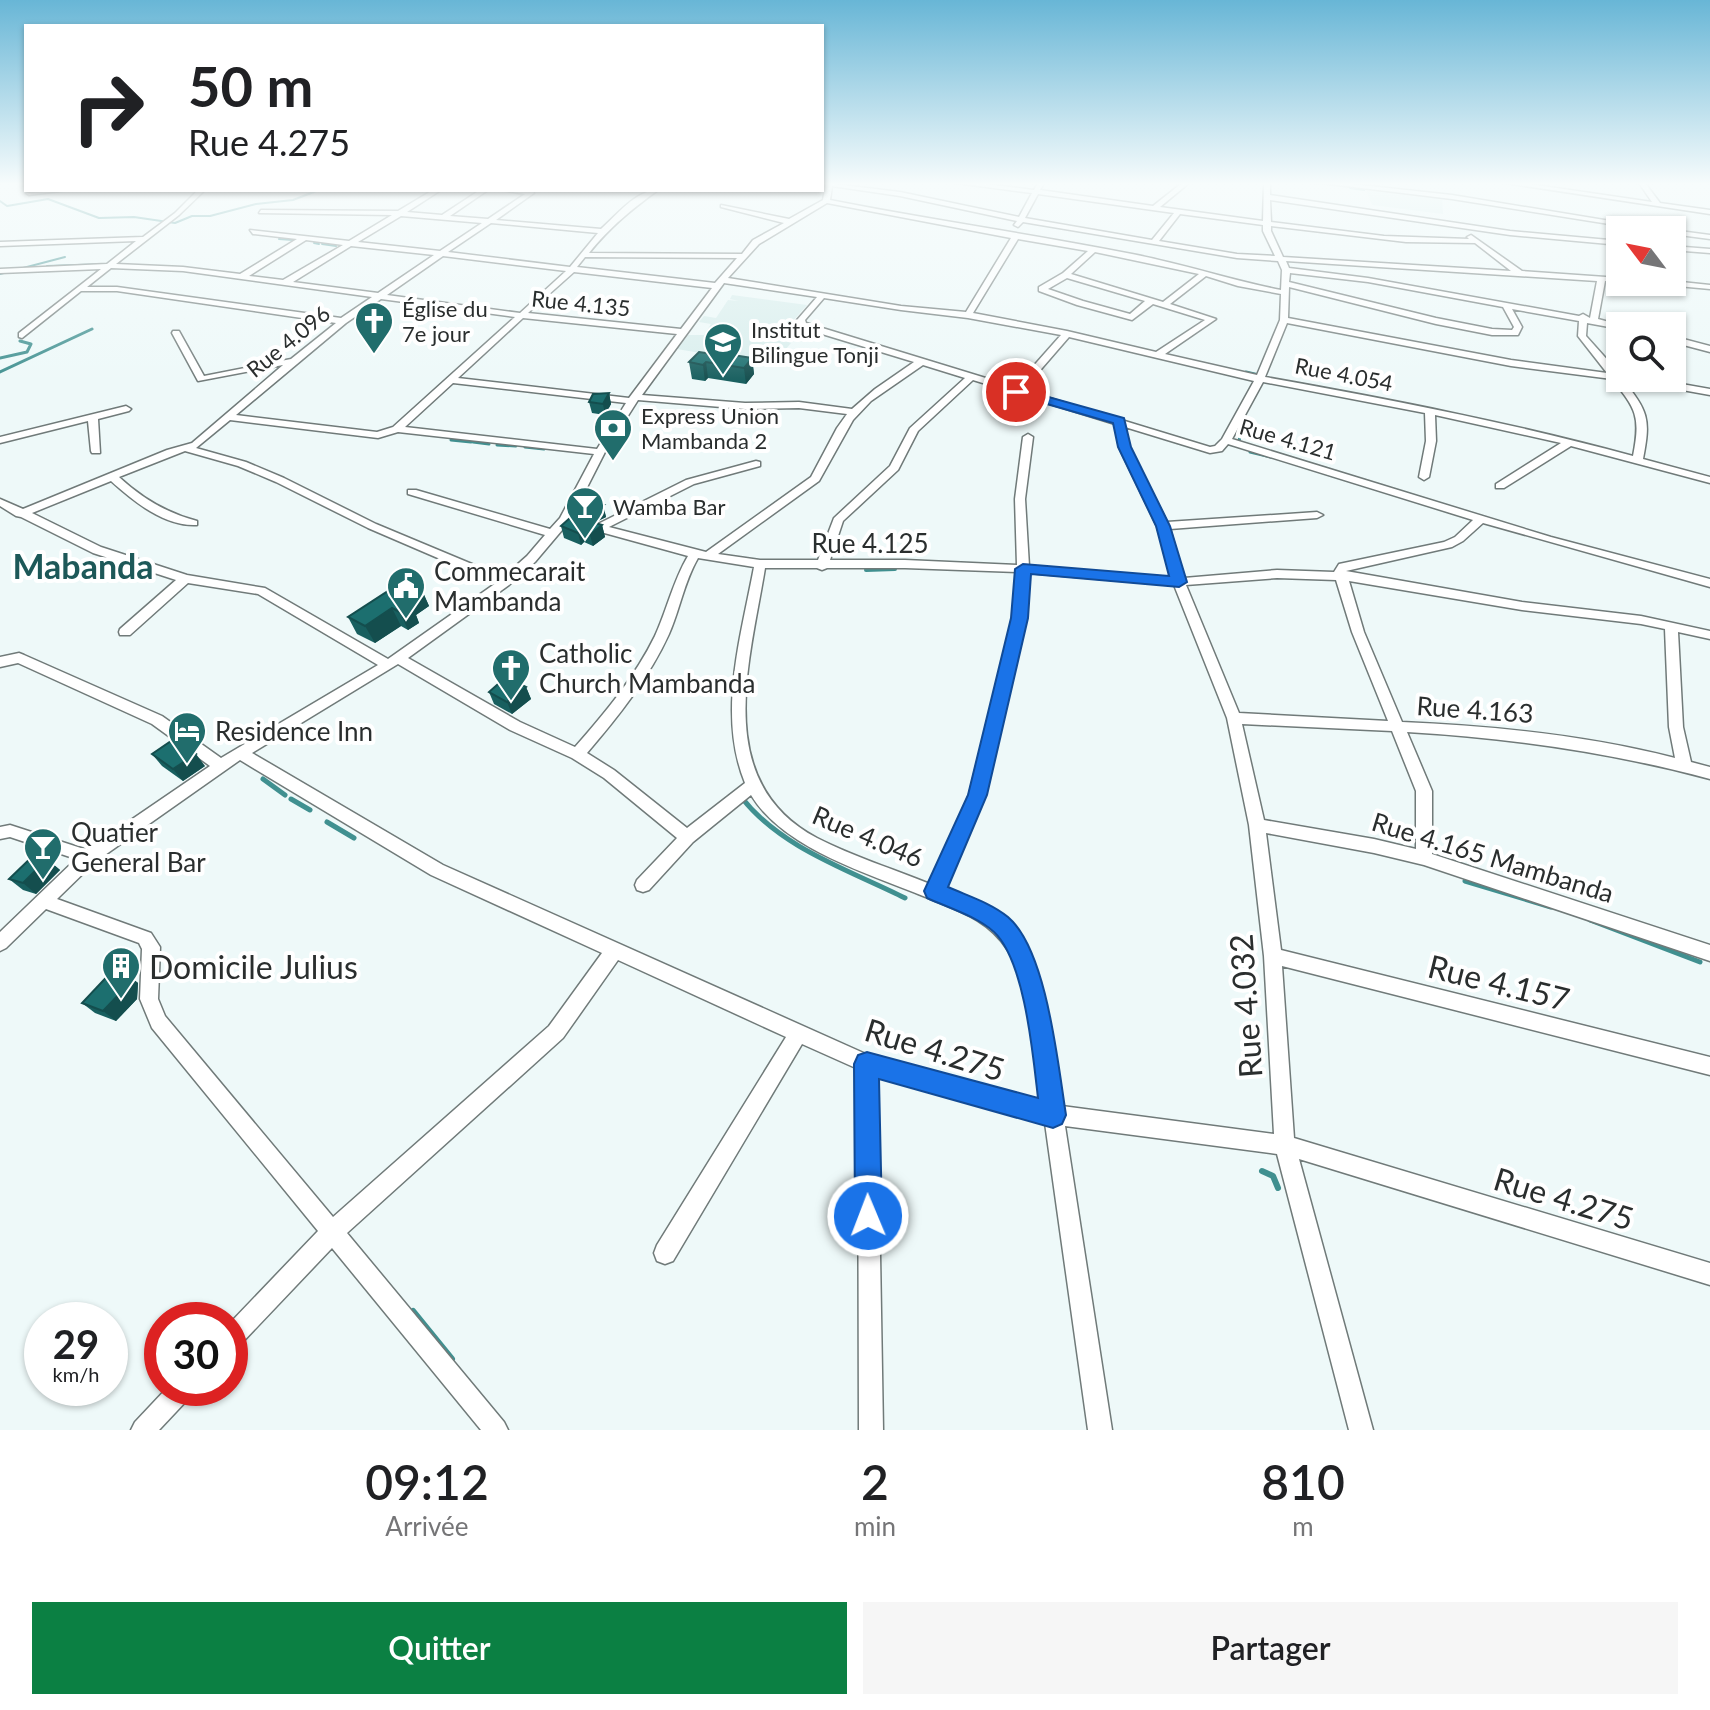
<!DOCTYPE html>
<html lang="fr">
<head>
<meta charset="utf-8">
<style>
	:root { --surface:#fff; --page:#f6f6f6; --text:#202124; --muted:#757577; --accent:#0b8043 }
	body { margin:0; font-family:Lato,sans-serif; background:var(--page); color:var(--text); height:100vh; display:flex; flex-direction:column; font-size:30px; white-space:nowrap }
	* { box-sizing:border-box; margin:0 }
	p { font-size:26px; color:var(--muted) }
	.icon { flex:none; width:44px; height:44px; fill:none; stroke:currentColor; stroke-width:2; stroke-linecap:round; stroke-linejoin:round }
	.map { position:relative; height:1430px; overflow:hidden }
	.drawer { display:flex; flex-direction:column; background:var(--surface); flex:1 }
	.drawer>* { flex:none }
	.hud { position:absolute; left:24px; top:24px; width:800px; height:168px; border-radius:0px; box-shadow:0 2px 6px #0004; background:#fff; color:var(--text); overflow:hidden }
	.needle { width:52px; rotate:302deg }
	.buttons { position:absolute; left:1606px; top:216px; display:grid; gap:16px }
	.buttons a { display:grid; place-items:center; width:80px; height:80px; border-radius:0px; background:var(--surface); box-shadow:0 2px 6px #0004; font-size:40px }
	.speed { position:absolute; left:24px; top:1302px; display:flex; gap:16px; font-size:40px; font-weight:700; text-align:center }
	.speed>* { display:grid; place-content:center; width:104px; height:104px; border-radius:50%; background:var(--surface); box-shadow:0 2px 6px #0004; line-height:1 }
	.speed small { font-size:20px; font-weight:400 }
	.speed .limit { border:12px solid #d22; background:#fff; color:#111 }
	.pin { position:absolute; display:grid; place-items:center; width:68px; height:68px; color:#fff; margin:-34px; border:4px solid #fff; border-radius:50%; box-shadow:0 2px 8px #0007 }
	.me { position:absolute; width:88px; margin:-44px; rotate:359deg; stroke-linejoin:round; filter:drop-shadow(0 0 6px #0008) }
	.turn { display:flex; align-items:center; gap:28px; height:168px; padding:0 32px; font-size:36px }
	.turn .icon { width:104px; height:104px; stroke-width:2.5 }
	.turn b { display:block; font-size:56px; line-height:68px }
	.eta { display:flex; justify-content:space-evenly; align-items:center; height:136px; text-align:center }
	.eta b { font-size:48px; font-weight:600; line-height:56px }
	.primary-button { display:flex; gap:16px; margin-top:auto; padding:16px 32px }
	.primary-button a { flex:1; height:92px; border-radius:0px; background:var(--accent); color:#fff; font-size:32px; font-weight:600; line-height:92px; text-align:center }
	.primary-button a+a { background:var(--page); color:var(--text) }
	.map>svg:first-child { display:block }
	.built { fill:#d9eeed }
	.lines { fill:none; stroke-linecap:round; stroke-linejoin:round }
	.stream-far4 { stroke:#409090; stroke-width:2 }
	.stream-far3 { stroke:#409090; stroke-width:3 }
	.stream-far2 { stroke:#409090; stroke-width:4 }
	.stream-far1 { stroke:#409090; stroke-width:5 }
	.stream { stroke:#409090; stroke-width:6 }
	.street-casing { stroke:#707a79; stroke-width:3 }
	.street { fill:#fff; fill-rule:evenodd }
	.wall { fill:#185f5f }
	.shaded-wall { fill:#144e4e }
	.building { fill:#1c6f6f; stroke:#144e4e; stroke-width:2 }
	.route { fill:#1a73e8; stroke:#114b97; stroke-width:2 }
	.labels { text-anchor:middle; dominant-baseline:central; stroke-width:8; stroke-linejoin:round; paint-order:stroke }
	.far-street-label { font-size:22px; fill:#2a2e2e; stroke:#fff }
	.far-poi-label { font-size:22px; fill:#2a2e2e; stroke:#fff; text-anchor:start }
	.street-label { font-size:26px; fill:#2a2e2e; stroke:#fff }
	.poi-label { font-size:26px; fill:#2a2e2e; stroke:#fff; text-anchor:start }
	.near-poi-label { font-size:32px; fill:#2a2e2e; stroke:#fff; text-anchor:start }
	.near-street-label { font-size:32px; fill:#2a2e2e; stroke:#fff }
	.district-label { font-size:34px; font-weight:bold; fill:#1d5858; stroke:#fff }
</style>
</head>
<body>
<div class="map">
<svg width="1710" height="1430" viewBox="0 0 1710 1430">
	<rect width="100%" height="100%" fill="#eef9f9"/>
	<!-- built -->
	<g class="built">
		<path d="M1366 190 1442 198 1443 214 1372 205Z"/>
		<path d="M732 295 807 305 778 338 791 343 779 357 773 356 765 364 677 349 688 335H704L711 324 699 322 704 316 716 318 728 300 739 301 730 299Z"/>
	</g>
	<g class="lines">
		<!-- stream-far4 -->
		<g class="stream-far4">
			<path d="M1313 183 1318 184"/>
			<path d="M1350 188 1364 190"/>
			<path d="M0 201 7 206 48 199 99 218 134 217 175 223 192 216H210L256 204 293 200 319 190"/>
			<path d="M279 239 293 240"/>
			<path d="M314 243 319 244"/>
			<path d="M322 244 336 246"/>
			<path d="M47 266 107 264"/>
			<path d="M0 274 65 257"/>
		</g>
		<!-- stream-far3 -->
		<g class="stream-far3">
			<path d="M0 358 27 352 31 344 20 341"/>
			<path d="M0 372 92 329"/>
			<path d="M1246 372 1259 375"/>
			<path d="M451 440 471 442"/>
			<path d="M473 442 489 444"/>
			<path d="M497 445 516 446"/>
			<path d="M1239 445 1240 431"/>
			<path d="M525 447 544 449"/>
			<path d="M1250 452 1271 457"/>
		</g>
		<!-- stream-far2 -->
		<path class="stream-far2" d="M866 570 895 569"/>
		<!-- stream-far1 -->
		<g class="stream-far1">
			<path d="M263 779 285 795"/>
			<path d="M742 798C781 848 849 870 905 898"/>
			<path d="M291 799 310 810"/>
			<path d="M327 822 354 838"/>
			<path d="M1465 881 1551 907"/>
			<path d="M1590 920 1700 962"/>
		</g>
		<!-- stream -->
		<g class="stream">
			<path d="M1262 1171 1273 1176 1278 1188"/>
			<path d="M413 1311 452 1359"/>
		</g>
		<defs>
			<g id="street">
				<path d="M826 183 900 192 1019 217 1032 193 956 183H978L1034 190 1038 183H1044L1040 190 1153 206 1182 183H1189L1160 207 1263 221 1264 183H1270V195L1510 231 1620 241V245L1510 235 1270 200 1271 222 1384 236 1469 239 1467 237 1471 235 1522 271 1620 278 1622 282 1605 281 1598 319 1624 326H1620V329L1587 323 1586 336 1620 374V378H1624L1622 379C1648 411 1651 418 1643 459L1710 477V483L1571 446 1504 488H1496V484L1561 443 1435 415 1436 441 1429 477 1424 480 1419 477 1426 441 1425 413 1263 382 1232 439 1551 537 1710 579V587L1483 523 1463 541 1452 547 1346 571 1522 602 1641 616 1710 631V639L1678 632 1683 727 1691 762 1710 767V779C1610 752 1510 738 1407 732L1432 791V854L1710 945V961L1424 865 1374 853 1266 833 1281 950 1710 1057V1075L1282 966 1294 1138 1710 1263V1285L1299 1159 1373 1430H1349L1277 1154 1065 1126 1112 1430H1088L1045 1123 877 1076 883 1430H859L858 1069 802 1044 673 1261 665 1264 657 1261 654 1253 657 1245 786 1037 618 960 563 1038 347 1233 504 1422 508 1430H481L332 1248 238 1347 230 1350V1323L318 1231 152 1028 140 999 142 949 139 943 46 909 6 948 0 951V932L76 859 10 837 0 839V827L10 825 87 850 210 766 152 724 18 663 0 667V657L19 653 24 655 162 716 221 758 378 665 258 594 188 583 130 635H120L119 632 120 629 176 580 93 553 21 517 16 516 0 506V499L23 509 167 450 192 443 283 365 198 381 172 333 173 331H179L204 376 291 359 336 323 117 291H81L22 338 19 337V333L101 269 0 273V269L107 264 136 241 0 246V242L143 237 175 213 198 190H205L179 215 116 264 183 267 240 274 297 239 253 234 250 230 349 241 392 215 259 213 261 210 398 211 433 190H441L407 212 442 215 480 190H488L450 216 488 219 525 194 501 190H532L534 193 496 220 601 229C617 215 636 190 658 190 631 210 611 226 589 253L742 254 753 240 784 223 721 207V205L789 219 823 200ZM832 186 900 196 1017 221 1014 225 1018 227 1023 222 1237 258 1278 261 1282 270 1281 290C1231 280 1183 264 1132 254 1032 234 930 220 830 200ZM1038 194 1174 213 1152 240 1025 218ZM827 203 1011 238 966 312 901 306 728 278 759 244ZM1180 214 1263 225V231L1275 256 1237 254 1159 241ZM401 216 482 223 440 251 358 242ZM491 223 598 233 570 267 448 252ZM1271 226 1406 242 1475 243 1511 271 1283 257 1271 231ZM1018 239 1088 251 1063 273 1039 287V291L1077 305 1132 320 1153 304 1205 320 1156 352 1067 331 973 313ZM306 240 343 245 283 280 249 276ZM351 246 434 255 378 293 293 282ZM1095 252 1199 274 1163 302 1071 274ZM443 256 566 271 520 313 387 295ZM585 257 737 258 715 283 577 267ZM1286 261 1597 281 1590 318 1583 314 1579 316 1368 278 1289 268ZM111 268 183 271 372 297 341 318 117 287H87ZM574 272 712 288 681 329 528 313ZM1290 273 1368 282 1503 307 1514 327 1512 330 1492 329 1436 318 1289 282ZM1206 276 1238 286 1281 294 1280 320 1257 375 1165 354 1216 319 1170 304ZM1067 278 1145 301 1130 314 1083 301 1048 289ZM724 283 817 297 797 320 799 327 914 362 875 389 852 409 799 402 745 403 642 395ZM1289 287 1436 324 1492 335H1518L1522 327 1512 309 1579 321 1578 336 1607 373 1511 360 1288 318ZM824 298 901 310 968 318 1061 335 1015 387 806 323 805 320ZM381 299 515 317 393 427 377 432 236 415 346 323ZM523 318 677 334 629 398 458 378ZM1287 323 1511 366 1612 379C1636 409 1641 416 1633 456 1512 423 1389 399 1265 377ZM1069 337 1254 381 1222 439 1215 446 1210 447 1023 390ZM923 365 965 378 910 428 890 466 834 518 818 560H760L718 554 819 481 853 420 871 401ZM973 380 1115 424 1119 447 1157 526 1172 578 1029 566 1025 499 1033 437 1028 434 1023 437 1015 499 1017 565 905 560H830L843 521 898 470 918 431ZM453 383 626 403 597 449 405 427ZM638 400 745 409 799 408 847 414 837 428 811 477 706 552 609 527 694 484 760 466V462L756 461 686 480 598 524 572 517 605 452ZM230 420 378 438 398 432 594 454 560 518 550 529 416 490H408V494L545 535 527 556 503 577 376 524 284 478 246 462 196 448ZM1125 427 1210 453 1222 451 1228 444 1473 520 1455 537 1444 542 1339 564 1334 572 1277 570 1184 578 1170 529 1317 518 1323 515 1317 512 1167 522 1129 447ZM185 451 238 466 276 482 368 528 496 583 388 659 265 588 187 575 101 547 32 513 111 481C133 501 165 527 197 525V521C166 513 142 498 119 477ZM568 523 688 556C673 581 667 610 655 636 635 677 605 713 575 747L520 722 408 658 509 585 535 562ZM698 558 754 567C741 637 717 714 745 783L687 828 614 770 587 753C618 717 649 678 669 634 680 609 684 582 698 558ZM765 568H817L822 570 827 568H905L1017 572 1013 618 969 795 930 884C893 869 852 856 817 838 711 782 750 661 765 568ZM1029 573 1174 585 1227 718 1249 825 1264 956 1274 1134 1062 1106C1053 1047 1047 943 990 908 976 900 959 895 944 889L985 795 1025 618ZM1277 578 1336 580 1352 632 1388 721 1239 713 1186 585ZM1349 581 1522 610 1641 624 1665 629 1669 727 1675 758C1586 735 1494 726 1402 722L1364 632ZM398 664 510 730 572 758 604 778 677 838 637 880 635 885 637 890 643 892 649 890 693 842 751 795C785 851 874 875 933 900 962 912 989 921 1007 949 1033 990 1035 1055 1042 1102L868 1055 443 865 252 753ZM1242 724 1392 731 1416 791V849L1374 839 1264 820ZM240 760 431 875 602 953 549 1026 333 1217 165 1016 158 999 160 947 151 933 57 899 95 862Z"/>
				<path d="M1321 183H1342L1452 195 1665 230H1647L1452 199Z"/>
				<path d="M1505 183H1522L1652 202 1639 183H1645L1660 203 1710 210V214Z"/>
				<path d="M41 190H68L29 195 26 193Z"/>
				<path d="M1672 230 1710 235V239L1672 234Z"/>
				<path d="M1672 246 1710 249V253L1672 250Z"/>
				<path d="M1672 281 1710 285V289L1656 284 1652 282Z"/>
				<path d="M1672 336 1710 346V352L1672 342Z"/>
				<path d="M1627 378H1648L1710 389V395L1632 381Z"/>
				<path d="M126 406 131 409 129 411 98 419 100 453H92L91 451 88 421 0 443V437Z"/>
				<path d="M167 1388H195L191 1396 159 1430H131L135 1422Z"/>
			</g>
		</defs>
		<!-- street casing -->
		<use href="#street" class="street-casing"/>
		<!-- street -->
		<use href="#street" class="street"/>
	</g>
	<!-- wall -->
	<g class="wall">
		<path d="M712 354 752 358 754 374 746 384 708 378 705 381 692 379 689 362Z"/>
		<path d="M609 393 611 404 605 415 592 413 589 402Z"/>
		<path d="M603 505 606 517 598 521 586 518 584 506Z"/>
		<path d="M602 525 605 537 593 546 584 542 581 545 564 538 561 526Z"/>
		<path d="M421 588 429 606 416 615 419 623 408 630 401 626 375 643 357 634 348 617Z"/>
		<path d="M526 687 531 699 512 714 494 704 489 692Z"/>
		<path d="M152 754 205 766 183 781 162 766Z"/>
		<path d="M47 859 60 870 36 894 23 890 9 879Z"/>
		<path d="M125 973 138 983 137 999 116 1021 95 1013 82 1003Z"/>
	</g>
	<!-- shaded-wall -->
	<g class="shaded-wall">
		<path d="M752 358 754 374 746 384 744 368Z"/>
		<path d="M706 362 708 378 705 381 703 365Z"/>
		<path d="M609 393 611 404 605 415 603 404Z"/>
		<path d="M603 505 606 517 598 521 595 509Z"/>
		<path d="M602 525 605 537 593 546 590 535Z"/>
		<path d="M581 531 584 542 581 545 578 533Z"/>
		<path d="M421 588 429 606 416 615 419 623 408 630 400 612 403 600Z"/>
		<path d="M392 608 401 626 375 643 365 626Z"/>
		<path d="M526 687 531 699 512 714 507 702Z"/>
		<path d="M196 754 205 766 183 781 173 769Z"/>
		<path d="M47 859 60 870 36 894 23 883Z"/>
		<path d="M125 973 138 983 137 999 116 1021 103 1011Z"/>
	</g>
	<!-- building -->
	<g class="building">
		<path d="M699 352 712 354 714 352 752 358 744 368 706 362 703 365 689 362Z"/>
		<path d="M609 393 603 404 589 402 593 394Z"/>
		<path d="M587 503 603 505 595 509 584 506Z"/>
		<path d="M572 516 602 525 590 535 581 531 578 533 561 526Z"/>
		<path d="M405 580 421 588 403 600 411 605 400 612 392 608 365 626 348 617Z"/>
		<path d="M506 677 526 687 507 702 489 692Z"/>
		<path d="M174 739 196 754 173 769 152 754Z"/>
		<path d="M34 855 47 859 23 883 9 879Z"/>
		<path d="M115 968 125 973V988L103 1011 82 1003Z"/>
	</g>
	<!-- sky -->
	<linearGradient id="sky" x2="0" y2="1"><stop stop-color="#68b6d6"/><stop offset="0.48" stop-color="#f7fcfc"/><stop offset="1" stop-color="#f7fcfc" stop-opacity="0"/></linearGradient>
	<rect width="1710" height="383" fill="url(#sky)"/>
	<!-- route -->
	<path class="route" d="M1016 388 1124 418 1131 447 1170 526 1187 582 1179 587 1031 574 1028 618 987 795 948 887C968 896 991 903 1008 917 1047 950 1058 1065 1066 1115L1062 1124 1053 1128 879 1079 882 1216 878 1226 868 1230 859 1226 855 1216 854 1064 858 1055 867 1052 1038 1098C1033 1056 1025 961 994 932 976 916 949 908 927 898L924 891 968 795 1011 618 1015 569 1023 564 1169 576 1156 526 1118 447 1113 423 1012 394V389Z"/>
	<!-- icons -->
	<defs>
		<symbol id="church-pin" viewBox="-11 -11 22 30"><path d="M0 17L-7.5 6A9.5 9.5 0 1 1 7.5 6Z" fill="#216d6c" stroke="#fff"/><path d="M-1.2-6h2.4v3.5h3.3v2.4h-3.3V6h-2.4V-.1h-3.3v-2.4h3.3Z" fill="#fff"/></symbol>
		<symbol id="school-pin" viewBox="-11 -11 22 30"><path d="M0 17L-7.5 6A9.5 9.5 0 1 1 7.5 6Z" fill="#216d6c" stroke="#fff"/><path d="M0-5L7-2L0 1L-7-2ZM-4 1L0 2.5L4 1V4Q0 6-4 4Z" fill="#fff"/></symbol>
		<symbol id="bank-pin" viewBox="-11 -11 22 30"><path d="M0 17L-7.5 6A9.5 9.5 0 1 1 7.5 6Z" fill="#216d6c" stroke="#fff"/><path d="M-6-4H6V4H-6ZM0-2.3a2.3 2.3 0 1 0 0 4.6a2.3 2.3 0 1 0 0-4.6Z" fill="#fff"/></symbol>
		<symbol id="bar-pin" viewBox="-11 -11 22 30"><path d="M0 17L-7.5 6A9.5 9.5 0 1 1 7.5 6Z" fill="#216d6c" stroke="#fff"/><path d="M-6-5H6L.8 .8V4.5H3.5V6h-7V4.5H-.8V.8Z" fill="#fff"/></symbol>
		<symbol id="civic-pin" viewBox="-11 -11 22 30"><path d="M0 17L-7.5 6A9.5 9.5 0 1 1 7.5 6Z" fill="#216d6c" stroke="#fff"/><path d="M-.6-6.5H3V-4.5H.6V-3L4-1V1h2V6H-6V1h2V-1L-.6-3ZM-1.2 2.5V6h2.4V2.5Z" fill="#fff"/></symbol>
		<symbol id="hotel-pin" viewBox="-11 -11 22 30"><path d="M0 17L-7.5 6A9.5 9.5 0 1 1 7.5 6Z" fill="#216d6c" stroke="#fff"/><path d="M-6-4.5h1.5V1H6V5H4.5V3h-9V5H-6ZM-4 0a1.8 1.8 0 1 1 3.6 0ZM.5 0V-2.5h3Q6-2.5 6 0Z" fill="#fff"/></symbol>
		<symbol id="building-pin" viewBox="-11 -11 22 30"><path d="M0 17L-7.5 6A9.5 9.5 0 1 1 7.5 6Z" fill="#216d6c" stroke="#fff"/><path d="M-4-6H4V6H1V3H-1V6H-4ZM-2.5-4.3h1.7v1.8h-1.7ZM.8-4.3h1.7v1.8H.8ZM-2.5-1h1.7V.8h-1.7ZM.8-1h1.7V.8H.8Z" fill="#fff"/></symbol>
	</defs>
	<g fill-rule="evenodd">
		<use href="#church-pin" x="352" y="299" width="44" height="60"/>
		<use href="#school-pin" x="701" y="320" width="44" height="60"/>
		<use href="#bank-pin" x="591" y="406" width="44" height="60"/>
		<use href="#bar-pin" x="563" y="484" width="44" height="60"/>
		<use href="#civic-pin" x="384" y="564" width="44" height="60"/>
		<use href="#church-pin" x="489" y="646" width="44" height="60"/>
		<use href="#hotel-pin" x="165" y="709" width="44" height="60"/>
		<use href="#bar-pin" x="21" y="825" width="44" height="60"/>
		<use href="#building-pin" x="99" y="944" width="44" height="60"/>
	</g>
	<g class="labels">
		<!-- far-street labels -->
		<g class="far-street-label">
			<text transform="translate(581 303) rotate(6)">Rue 4.135</text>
			<text transform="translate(288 341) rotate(-39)">Rue 4.096</text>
			<text transform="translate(1344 374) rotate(11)">Rue 4.054</text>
			<text transform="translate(1288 439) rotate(16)">Rue 4.121</text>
		</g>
		<!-- far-poi labels -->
		<g class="far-poi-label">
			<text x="402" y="308">Église du<tspan x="402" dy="25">7e jour</tspan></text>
			<text x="751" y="329">Institut<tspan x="751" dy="25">Bilingue Tonji</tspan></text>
			<text x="641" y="415">Express Union<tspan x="641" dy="25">Mambanda 2</tspan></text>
			<text x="613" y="506">Wamba Bar</text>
		</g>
		<!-- street labels -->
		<g class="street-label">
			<text x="870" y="543">Rue 4.125</text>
			<text transform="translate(1475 709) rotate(4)">Rue 4.163</text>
			<text transform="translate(868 836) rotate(23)">Rue 4.046</text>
			<text transform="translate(1493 857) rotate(17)">Rue 4.165 Mambanda</text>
		</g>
		<!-- poi labels -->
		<g class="poi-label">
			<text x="434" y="571">Commecarait<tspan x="434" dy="30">Mambanda</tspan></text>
			<text x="539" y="653">Catholic<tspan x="539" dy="30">Church Mambanda</tspan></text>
			<text x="215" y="731">Residence Inn</text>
			<text x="71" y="832">Quatier<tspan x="71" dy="30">General Bar</tspan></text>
		</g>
		<!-- near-poi labels -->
		<g class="near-poi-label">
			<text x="149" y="966">Domicile Julius</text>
		</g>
		<!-- near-street labels -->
		<g class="near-street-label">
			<text transform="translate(1499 982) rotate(14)">Rue 4.157</text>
			<text transform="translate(1245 1006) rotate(-94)">Rue 4.032</text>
			<text transform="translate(935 1049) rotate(17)">Rue 4.275</text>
			<text transform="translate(1564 1198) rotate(17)">Rue 4.275</text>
		</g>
		<!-- district labels -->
		<g class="district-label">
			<text x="83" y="565">Mabanda</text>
		</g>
	</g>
</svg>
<div class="buttons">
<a><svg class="needle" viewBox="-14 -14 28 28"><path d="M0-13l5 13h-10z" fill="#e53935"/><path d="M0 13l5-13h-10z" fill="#757577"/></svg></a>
<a><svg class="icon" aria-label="search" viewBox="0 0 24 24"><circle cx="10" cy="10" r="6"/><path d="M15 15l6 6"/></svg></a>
</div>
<div class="speed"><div>29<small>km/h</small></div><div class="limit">30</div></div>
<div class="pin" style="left:1016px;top:392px;background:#d93025"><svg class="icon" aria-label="arrive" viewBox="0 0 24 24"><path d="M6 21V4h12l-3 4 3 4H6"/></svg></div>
<svg class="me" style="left:868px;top:1216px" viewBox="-20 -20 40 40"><circle r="17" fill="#1a73e8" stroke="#fff" stroke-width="3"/><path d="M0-11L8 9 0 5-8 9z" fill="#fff"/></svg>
<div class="hud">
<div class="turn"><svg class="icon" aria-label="right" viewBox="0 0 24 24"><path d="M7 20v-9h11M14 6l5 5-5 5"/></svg><div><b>50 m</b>Rue 4.275</div></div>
</div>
</div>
<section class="drawer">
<div class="eta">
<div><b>09:12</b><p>Arrivée</p></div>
<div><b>2</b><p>min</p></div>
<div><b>810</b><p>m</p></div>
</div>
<div class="primary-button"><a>Quitter</a><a>Partager</a></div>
</section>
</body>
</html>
